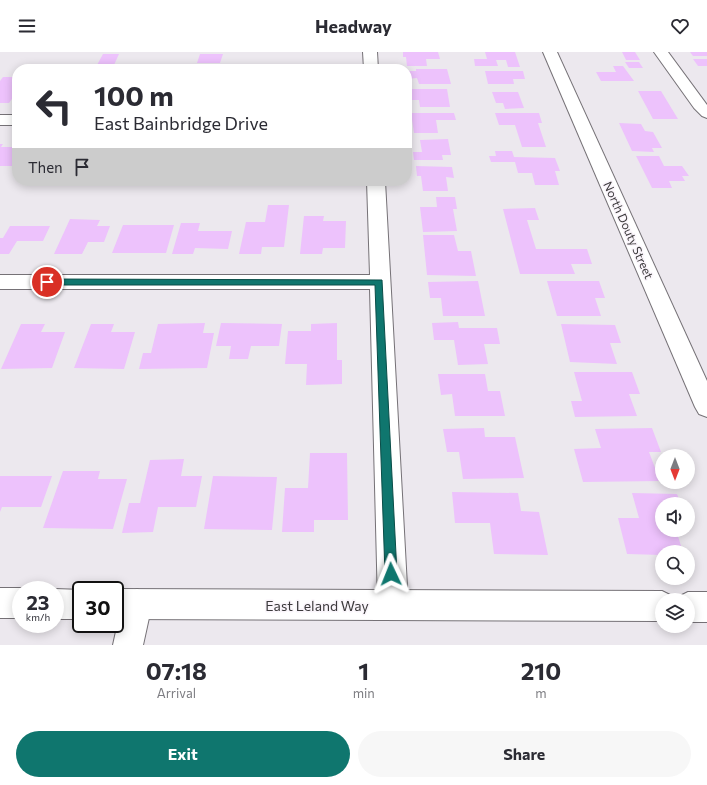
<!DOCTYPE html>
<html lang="en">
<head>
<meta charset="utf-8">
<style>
	:root { --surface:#fff; --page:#f7f7f7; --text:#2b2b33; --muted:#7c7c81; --accent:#0f766e }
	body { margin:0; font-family:Commissioner,sans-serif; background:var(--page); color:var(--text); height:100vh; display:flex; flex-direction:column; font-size:15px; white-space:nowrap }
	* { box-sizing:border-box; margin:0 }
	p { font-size:13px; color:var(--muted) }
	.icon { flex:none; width:22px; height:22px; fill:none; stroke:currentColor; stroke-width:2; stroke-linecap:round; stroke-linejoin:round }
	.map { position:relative; height:593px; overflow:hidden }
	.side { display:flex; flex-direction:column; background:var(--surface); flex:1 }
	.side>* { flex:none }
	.top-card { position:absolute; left:12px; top:12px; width:400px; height:122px; border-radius:16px; box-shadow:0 2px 10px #0003; background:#fff; color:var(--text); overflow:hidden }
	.needle { width:26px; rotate:180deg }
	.fabs { position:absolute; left:655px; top:397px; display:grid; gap:8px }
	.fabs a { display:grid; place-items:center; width:40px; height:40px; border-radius:50%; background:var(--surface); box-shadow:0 2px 10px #0003; font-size:20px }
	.speed { position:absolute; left:12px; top:529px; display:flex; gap:8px; font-size:20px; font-weight:700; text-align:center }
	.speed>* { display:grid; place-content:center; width:52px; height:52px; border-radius:50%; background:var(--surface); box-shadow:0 2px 10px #0003; line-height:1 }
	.speed small { font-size:10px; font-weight:400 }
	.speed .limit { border:2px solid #111; border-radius:6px; background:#fff; color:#111 }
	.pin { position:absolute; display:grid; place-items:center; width:34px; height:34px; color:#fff; margin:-17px; border:2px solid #fff; border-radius:50%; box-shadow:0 1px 4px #0007 }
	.me { position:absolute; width:44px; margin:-22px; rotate:358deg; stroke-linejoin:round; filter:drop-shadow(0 0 3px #0008) }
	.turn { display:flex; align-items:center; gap:14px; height:84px; padding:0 16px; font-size:18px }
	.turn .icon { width:52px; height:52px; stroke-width:2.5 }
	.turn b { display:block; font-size:28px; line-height:34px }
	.then { display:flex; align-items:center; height:38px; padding:0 16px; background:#0003; gap:8px; font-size:15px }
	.eta { display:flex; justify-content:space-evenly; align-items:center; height:68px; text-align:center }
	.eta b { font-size:24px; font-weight:700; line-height:28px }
	.cta { display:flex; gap:8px; margin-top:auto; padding:8px 16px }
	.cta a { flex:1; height:46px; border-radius:24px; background:var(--accent); color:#fff; font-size:16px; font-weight:700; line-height:46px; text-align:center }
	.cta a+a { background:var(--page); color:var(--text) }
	header { display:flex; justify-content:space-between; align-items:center; height:52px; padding:0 16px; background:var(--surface); font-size:18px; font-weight:700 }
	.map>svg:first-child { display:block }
	.building { fill:#edc2fc }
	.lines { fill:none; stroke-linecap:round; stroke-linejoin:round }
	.street-casing { stroke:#757176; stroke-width:2 }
	.secondary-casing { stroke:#757176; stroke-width:2 }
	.street { fill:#fff; fill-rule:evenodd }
	.secondary { fill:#fff; fill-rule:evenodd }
	.route { fill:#0f766e; stroke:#0a4d48 }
	.labels { text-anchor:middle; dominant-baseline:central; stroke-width:3; stroke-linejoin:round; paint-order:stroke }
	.street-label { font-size:12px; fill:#3c3a3c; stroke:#faf5fb }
	.near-street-label { font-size:14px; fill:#3c3a3c; stroke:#faf5fb }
</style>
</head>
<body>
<header><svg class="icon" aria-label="menu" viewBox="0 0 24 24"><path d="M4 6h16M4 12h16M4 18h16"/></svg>Headway<svg class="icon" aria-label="heart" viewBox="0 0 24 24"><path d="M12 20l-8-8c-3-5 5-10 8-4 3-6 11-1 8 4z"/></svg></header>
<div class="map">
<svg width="707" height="593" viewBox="0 0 707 593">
	<rect width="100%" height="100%" fill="#ece8ee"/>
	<!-- building -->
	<g class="building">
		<path d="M403 0H438L440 7H426L427 14H407L406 5H403Z"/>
		<path d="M485 0H515L520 15H508L506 8H496L498 14H475L474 7H487Z"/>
		<path d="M622 0H635L640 8H626Z"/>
		<path d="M690 0H707V4H693Z"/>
		<path d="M103 2H119L114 13H97Z"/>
		<path d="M200 2H223L220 11H197Z"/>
		<path d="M693 7H707V14H698Z"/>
		<path d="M625 10H639L643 16H629Z"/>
		<path d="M613 14H623L634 29H601L596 20H616Z"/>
		<path d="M416 17H447L451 32H419L417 26 407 27V19H416Z"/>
		<path d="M485 19H523L525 27H513L514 32H488Z"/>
		<path d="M3 25H17L13 31H17V40L9 51H0V29Z"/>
		<path d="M407 37H447L450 55H420L419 48H408Z"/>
		<path d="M638 39H661L678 67H653Z"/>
		<path d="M492 40H518L524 56 505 57 503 51H496Z"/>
		<path d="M411 61H454L456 68H436L438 81H414Z"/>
		<path d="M495 61H539L542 71H538L546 95H522L515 73H499Z"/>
		<path d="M619 71 641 72 645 79 653 80 662 96H652L654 100 632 99Z"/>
		<path d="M448 87 451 103H442L443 108H414L413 100H422L420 88Z"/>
		<path d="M0 92H3L1 95H17V106L13 114H0Z"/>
		<path d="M495 99H512L514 105 555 106 560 119H555L559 133H535L532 121H518L515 110H491L489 104H496Z"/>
		<path d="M636 104H659L664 114H682L689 124H682L685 129H669L672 136H652Z"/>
		<path d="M416 114 452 115 454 126 446 125 448 139H423L421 124H417Z"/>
		<path d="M436 145H455L457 157H453L457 179 423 180 420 155H437Z"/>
		<path d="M268 153H289L284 195H262L261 202H239L246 170H265Z"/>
		<path d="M535 156 539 168H527L536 197H587L592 212H571L575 222H520L503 157Z"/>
		<path d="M304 164H324L323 169H346L345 196H323L322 202H300Z"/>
		<path d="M70 167 100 168 97 174H110L104 190H88L82 202H54Z"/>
		<path d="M181 171H200L198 179H232L228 197 195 196 193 202H172Z"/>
		<path d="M123 173H174L166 201H112Z"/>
		<path d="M10 174H50L43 189H17L9 202H0V186H3Z"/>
		<path d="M423 183H454L458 199H471L476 224 427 223Z"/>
		<path d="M478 229 485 264H443L441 246H430L428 230Z"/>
		<path d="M547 229H599L605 246H595L601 264H557Z"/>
		<path d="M458 270 459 276H497L500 292H484L488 312 458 313 454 288H434L432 271Z"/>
		<path d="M205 271 203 281H214L207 316 139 317 143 301H151L158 272Z"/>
		<path d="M221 271 282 272 279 294H251L248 307H229L231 294H216Z"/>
		<path d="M337 271V308H342V332L306 333 307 312H285L288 279H311V272Z"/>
		<path d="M21 272H45L41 280H65L52 316 1 317Z"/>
		<path d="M91 272H114L111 280H135L124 317 74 316Z"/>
		<path d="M561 272 615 273 621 291H610L617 312 570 310Z"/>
		<path d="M574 320H632L640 342H629L637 364 575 365 571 349H582Z"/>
		<path d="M438 322H485L488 339H500L505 364H455L452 342 441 343Z"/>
		<path d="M484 376 485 385H515L524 426 463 427 459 400H447L443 377Z"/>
		<path d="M652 376 661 400H649L660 429 583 430 574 397 601 396 595 377Z"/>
		<path d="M310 401H347L348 468H314V480H282L285 436H308Z"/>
		<path d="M184 407 181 424H202L196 455H158L153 480 122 481 129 451H140L150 408Z"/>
		<path d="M63 419H100L98 427H127L113 477 43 476Z"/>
		<path d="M0 424H52L41 455H2L0 460Z"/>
		<path d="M213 424 277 425 272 478 204 477Z"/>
		<path d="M452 440 518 441 521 459 539 460 548 503 494 502 490 471H455Z"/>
		<path d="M632 441 677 442 681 452H662V478H676L683 500H662V503L627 502 618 466H639Z"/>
	</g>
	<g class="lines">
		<defs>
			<g id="street">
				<path d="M363 0H377L378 17H364Z"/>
				<path d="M654 0H668L707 53V66L702 64 694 56Z"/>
				<rect x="0" y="63" width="17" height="10"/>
				<path d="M367 129H385L408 553 403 563 393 568 383 563 378 553 370 237H0V223H370Z"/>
				<path d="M137 537 147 542 152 552 143 593H113L122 552 127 542Z"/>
			</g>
			<g id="secondary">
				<path d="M543 0H557L707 329V365L699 362 695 355Z"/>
				<path d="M0 536H21L25 538H21V566H0Z"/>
				<path d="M55 537 83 538H81V567H55V538H53Z"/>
				<path d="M115 537 662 539 672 544 674 548H662V569L115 567V538H113Z"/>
				<path d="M688 540H707V570H688V548H676L678 545Z"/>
			</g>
		</defs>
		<!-- street casing -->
		<use href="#street" class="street-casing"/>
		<!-- secondary casing -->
		<use href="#secondary" class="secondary-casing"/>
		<!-- street -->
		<use href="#street" class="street"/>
		<!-- secondary -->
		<use href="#secondary" class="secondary"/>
	</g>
	<!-- route -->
	<path class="route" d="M47 227 382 228 397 522 396 526 391 528 387 526 385 522 375 233H47L43 230Z"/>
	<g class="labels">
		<!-- street labels -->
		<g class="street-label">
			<text transform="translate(629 178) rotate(66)">North Douty Street</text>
		</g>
		<!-- near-street labels -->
		<g class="near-street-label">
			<text x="317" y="553">East Leland Way</text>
		</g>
	</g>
</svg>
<div class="fabs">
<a><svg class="needle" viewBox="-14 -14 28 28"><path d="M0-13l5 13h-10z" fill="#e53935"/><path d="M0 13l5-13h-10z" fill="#7c7c81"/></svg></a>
<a><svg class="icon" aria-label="sound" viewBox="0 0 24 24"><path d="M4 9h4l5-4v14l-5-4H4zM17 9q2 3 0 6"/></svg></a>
<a><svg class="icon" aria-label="search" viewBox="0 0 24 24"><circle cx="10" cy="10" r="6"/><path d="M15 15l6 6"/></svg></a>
<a><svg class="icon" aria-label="layers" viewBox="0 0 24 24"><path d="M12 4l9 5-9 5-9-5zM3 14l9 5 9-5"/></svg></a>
</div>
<div class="speed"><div>23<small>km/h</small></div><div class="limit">30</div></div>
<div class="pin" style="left:47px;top:230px;background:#d93025"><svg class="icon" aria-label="arrive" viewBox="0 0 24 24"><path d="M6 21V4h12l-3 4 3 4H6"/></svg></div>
<svg class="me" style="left:391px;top:522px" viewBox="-20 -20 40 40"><path d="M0-17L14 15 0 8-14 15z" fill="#0f766e" stroke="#fff" stroke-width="4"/></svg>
<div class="top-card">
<div class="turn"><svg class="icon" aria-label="left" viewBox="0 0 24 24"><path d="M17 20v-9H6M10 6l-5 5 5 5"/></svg><div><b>100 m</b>East Bainbridge Drive</div></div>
<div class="then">Then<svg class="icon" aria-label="arrive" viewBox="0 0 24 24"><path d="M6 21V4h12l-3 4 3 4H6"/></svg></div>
</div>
</div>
<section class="side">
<div class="eta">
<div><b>07:18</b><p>Arrival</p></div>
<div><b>1</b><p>min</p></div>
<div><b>210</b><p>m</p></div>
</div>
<div class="cta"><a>Exit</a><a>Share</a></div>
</section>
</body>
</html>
